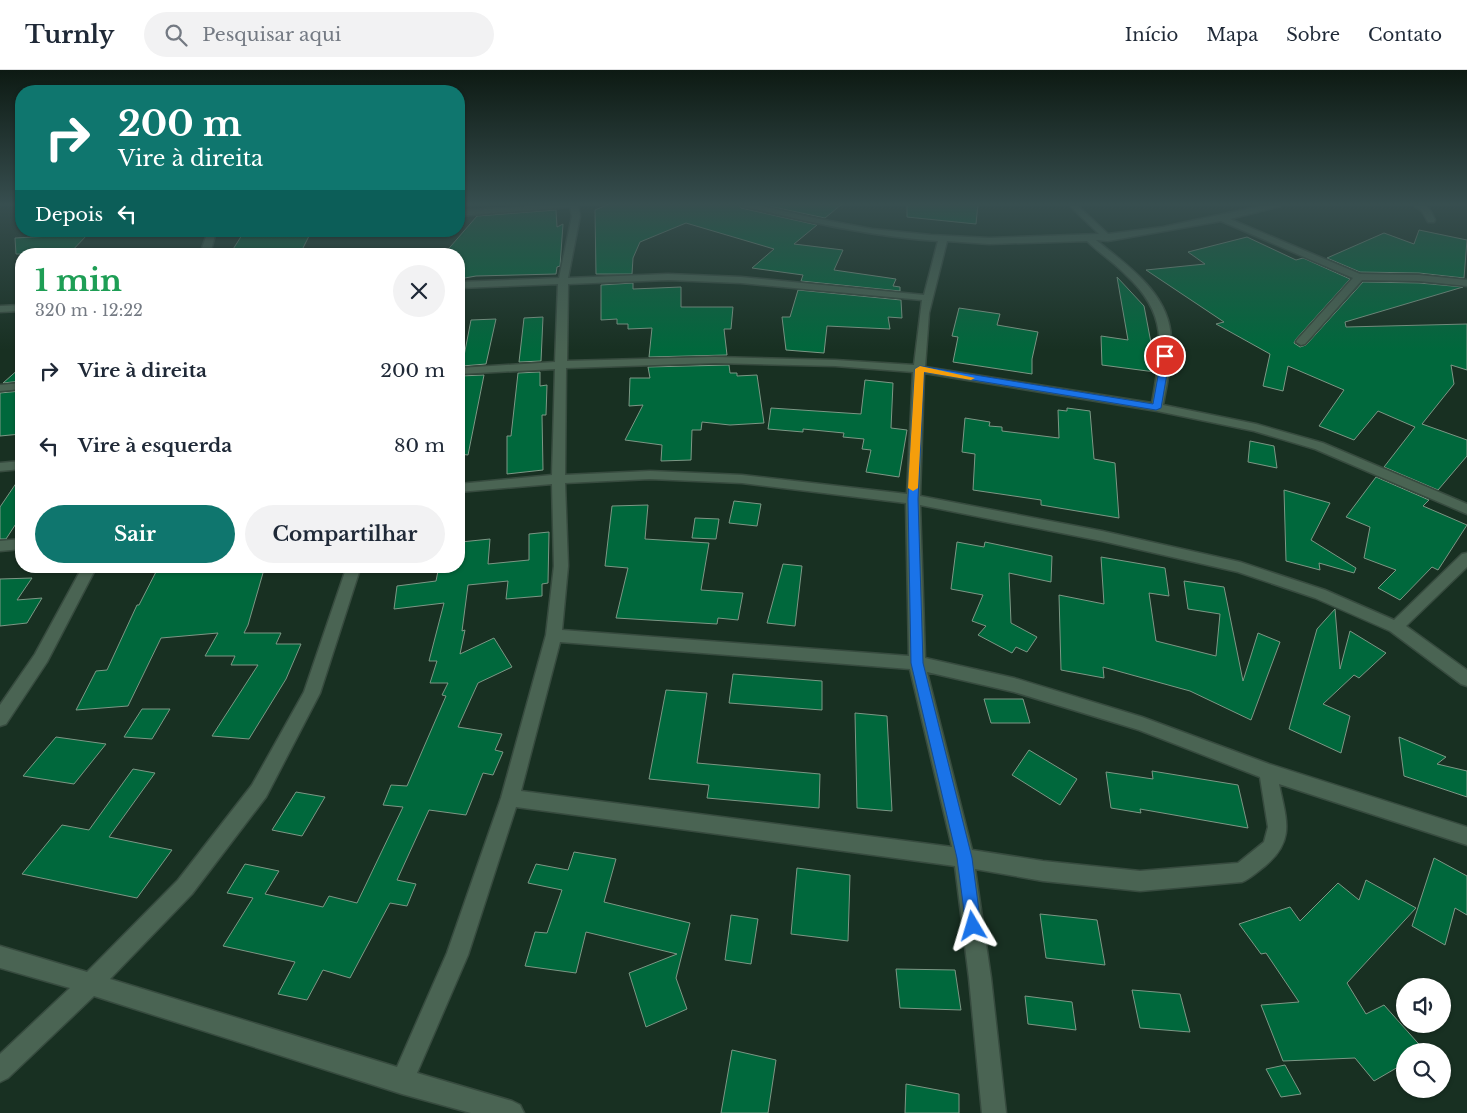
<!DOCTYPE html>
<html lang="pt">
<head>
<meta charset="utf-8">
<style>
	:root { --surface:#fff; --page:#f2f2f3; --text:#1f2937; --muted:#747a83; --line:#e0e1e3; --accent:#0f766e }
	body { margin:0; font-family:"Libre Baskerville",serif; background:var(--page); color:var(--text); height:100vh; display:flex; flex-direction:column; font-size:19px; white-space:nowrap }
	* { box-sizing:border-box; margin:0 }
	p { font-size:16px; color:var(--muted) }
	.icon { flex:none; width:28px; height:28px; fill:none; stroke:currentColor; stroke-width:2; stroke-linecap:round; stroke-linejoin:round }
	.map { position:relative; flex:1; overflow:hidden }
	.panel { position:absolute; left:15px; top:178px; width:450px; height:325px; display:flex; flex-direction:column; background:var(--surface); border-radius:20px; box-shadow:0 1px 4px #0004 }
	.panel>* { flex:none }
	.hud { position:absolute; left:15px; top:15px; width:450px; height:152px; border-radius:20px; box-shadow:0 1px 4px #0004; background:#0f766e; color:#fff; overflow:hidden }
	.buttons { position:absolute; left:1396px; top:908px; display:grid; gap:10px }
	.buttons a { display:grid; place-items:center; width:55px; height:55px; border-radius:50%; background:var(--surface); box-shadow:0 1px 4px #0004; font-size:25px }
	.pin { position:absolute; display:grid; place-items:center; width:42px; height:42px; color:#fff; margin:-21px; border:2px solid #fff; border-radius:50%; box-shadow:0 1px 5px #0007 }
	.me { position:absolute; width:55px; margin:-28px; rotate:353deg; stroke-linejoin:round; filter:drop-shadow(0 0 4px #0008) }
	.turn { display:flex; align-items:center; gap:18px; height:105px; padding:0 20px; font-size:22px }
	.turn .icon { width:65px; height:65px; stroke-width:2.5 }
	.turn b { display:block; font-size:35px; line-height:42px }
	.then { display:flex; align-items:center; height:48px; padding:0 20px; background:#0003; gap:10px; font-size:19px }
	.round { display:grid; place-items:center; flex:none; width:52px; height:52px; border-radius:26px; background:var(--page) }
	.overview { display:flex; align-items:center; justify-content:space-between; height:85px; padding:0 20px }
	h1 { font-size:30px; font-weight:700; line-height:38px; color:#1e9e55 }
	.button { display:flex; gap:10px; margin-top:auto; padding:10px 20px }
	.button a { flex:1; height:58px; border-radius:30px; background:var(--accent); color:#fff; font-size:20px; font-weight:700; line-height:58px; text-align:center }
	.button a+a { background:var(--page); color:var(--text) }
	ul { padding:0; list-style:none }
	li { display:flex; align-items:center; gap:15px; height:75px; padding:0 20px }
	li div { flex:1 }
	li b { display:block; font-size:19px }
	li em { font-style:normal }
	header { display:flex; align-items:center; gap:30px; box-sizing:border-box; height:70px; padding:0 25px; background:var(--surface); border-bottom:1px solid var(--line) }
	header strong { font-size:24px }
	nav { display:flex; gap:28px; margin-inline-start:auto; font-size:18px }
	.search { width:350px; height:45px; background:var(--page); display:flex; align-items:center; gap:12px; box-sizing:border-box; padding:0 18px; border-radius:28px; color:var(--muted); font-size:19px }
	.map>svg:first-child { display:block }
	.building { fill:#00683c; stroke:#7c9785 }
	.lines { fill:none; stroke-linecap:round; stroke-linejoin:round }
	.street-casing { stroke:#374b3f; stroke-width:3 }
	.street { fill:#4a6453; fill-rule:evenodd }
	.route { fill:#1a73e8; stroke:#114b97 }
	.slow { fill:#f59e0b }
</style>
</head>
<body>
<header>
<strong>Turnly</strong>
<div class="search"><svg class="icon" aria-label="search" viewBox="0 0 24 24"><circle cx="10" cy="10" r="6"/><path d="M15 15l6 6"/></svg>Pesquisar aqui</div>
<nav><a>Início</a><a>Mapa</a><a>Sobre</a><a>Contato</a></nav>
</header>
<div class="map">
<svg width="1467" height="1043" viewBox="0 0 1467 1043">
	<rect width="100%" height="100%" fill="#183022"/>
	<!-- building -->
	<g class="building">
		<path d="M609 134H738L741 138 817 155 794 174 843 180 834 200 896 209 893 216 900 217V221L801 211 803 205 752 198 774 179 686 153 640 172 633 188 632 204H596L595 140Z"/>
		<path d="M759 134H842L825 148Z"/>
		<path d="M907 134H978L976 154 907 147Z"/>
		<path d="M556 140 557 157 563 154 560 196 557 197 556 204 476 206 459 209V184H444L477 146Z"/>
		<path d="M1419 160 1467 170 1464 208 1419 203 1360 202 1327 188 1384 163 1414 174Z"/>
		<path d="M311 162 300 184H230L242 165Z"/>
		<path d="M88 164 69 184H16L15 168Z"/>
		<path d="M1247 167 1296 190 1303 188 1350 209 1296 269 1294 273 1300 277 1306 275 1363 212 1419 213 1463 217 1345 252 1346 257 1467 254V300L1451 295 1454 314 1422 354 1467 370V386L1438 420 1384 397 1415 357 1378 341 1354 370 1319 356 1344 320 1288 296 1283 321 1263 316 1270 284 1216 254 1224 252 1146 200 1205 194 1188 182Z"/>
		<path d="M1117 207 1144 236 1152 278 1155 279V302L1102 295 1101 266 1128 270Z"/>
		<path d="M633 213V219L681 217V237H733L731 259H724L727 285 649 287 652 258 628 259V254H617V249L601 250V215Z"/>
		<path d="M798 220 901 230 902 248 888 247 890 259 827 256 824 283 786 280 782 247H790Z"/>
		<path d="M959 238 1000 244 997 255 1038 262 1032 289V304L953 292 958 267 952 266Z"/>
		<path d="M543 247 541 291 519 292 524 248Z"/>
		<path d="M496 249 486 294 462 296 471 250Z"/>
		<path d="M729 295 730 303H737V306L757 305 764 353 730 355 702 352 701 360H692L691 390 661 391 662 375 625 370 643 335 629 336 630 308H650L648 297Z"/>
		<path d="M21 297V311L3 313Z"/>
		<path d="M540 302V316L547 315 546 345H542L543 400 507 404V366H511L518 303Z"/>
		<path d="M484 305 468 385 459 384 460 306Z"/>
		<path d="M865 310 893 313 891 358 907 360 899 407 866 402 871 380 862 379 864 369 843 367 844 363 803 359V362L768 359 771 338 861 344Z"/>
		<path d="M21 321V364L0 366V323Z"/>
		<path d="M1067 338 1090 341 1094 389 1115 393 1119 448 1041 435V430L973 420 975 384 962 382 965 348 990 352 989 356 1002 357V361L1059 368 1058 340 1067 341Z"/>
		<path d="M1250 371 1274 376 1277 398 1248 392Z"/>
		<path d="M21 406V446L6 469H0V437Z"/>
		<path d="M1376 407 1429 430 1423 436 1467 455 1438 500 1432 497 1400 530 1378 518 1396 500 1364 488 1370 457 1346 447Z"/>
		<path d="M1284 420 1330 433 1311 470 1356 498 1354 503 1319 493 1320 500 1286 491Z"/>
		<path d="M734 431 761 434 757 456 729 453Z"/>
		<path d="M648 435 645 469 709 473 701 520 743 523 738 550 718 548 717 554 616 548 628 498 605 496 612 436Z"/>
		<path d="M695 448 719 449 716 469 692 468Z"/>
		<path d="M549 462 548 513 542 514V526L506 529 508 511 468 515 462 561 465 560 460 584 494 568 512 597 478 613 458 657 502 664 495 680 503 682 493 705 483 703 466 745 429 740 397 810 416 814 407 836 390 833 350 908 323 900 307 930 278 924 295 892 223 876 253 828 227 823 245 794 279 801 265 824 323 837 329 826 357 833 403 737 383 735 391 715 407 716 446 626 442 625 448 613H430L437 591H429L444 533 394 539 397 516 436 511 439 496H459L461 472 490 469 488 494 529 490V464Z"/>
		<path d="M957 472 984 477 985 472 1052 486 1051 512 1009 503 1011 553 1037 567 1027 582 1016 577 1012 583 978 565 986 556 972 551 983 525 951 519Z"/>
		<path d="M1101 487 1165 498 1169 526 1149 523 1156 571 1216 586 1220 544 1188 539 1184 511 1224 517 1243 611 1258 563 1280 572 1251 650 1190 621 1103 597 1104 608 1061 600 1059 525 1104 534Z"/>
		<path d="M783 494 802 496 795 556 767 553Z"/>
		<path d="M159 496H265L248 555 244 563H281L276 574H301L286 609 249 669 212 666 258 595H231L235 586H205L218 563 161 568 128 636 76 640 96 601 107 600 137 535H139Z"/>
		<path d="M32 508 17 530 42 528 27 553 0 556V509Z"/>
		<path d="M1335 539 1340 599 1350 561 1386 583 1359 608 1354 605 1323 634 1350 646 1341 683 1289 659 1317 559Z"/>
		<path d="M733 604 822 611V640L729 633Z"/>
		<path d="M666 620 707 623 697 693 820 704 819 738 707 728 709 715 649 709Z"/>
		<path d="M984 629H1023L1030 653H991Z"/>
		<path d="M142 639H170L152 669 124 667Z"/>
		<path d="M855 643 887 646 892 741 857 738Z"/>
		<path d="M56 667 106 674 74 714 23 706Z"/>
		<path d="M1399 667 1446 687 1437 694 1467 701V727L1404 706Z"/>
		<path d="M1029 680 1077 709 1060 735 1012 705Z"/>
		<path d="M133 699 155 703 109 767 172 780 137 828 22 804 62 755 89 760Z"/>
		<path d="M1152 701 1238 715 1248 758 1140 739 1141 743 1111 738 1106 702 1153 709Z"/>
		<path d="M296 722 325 727 302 766 272 760Z"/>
		<path d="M574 782 616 789 604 832 690 853 676 908 687 939 646 957 629 903 677 884 586 862 576 903 525 896 535 862 547 863 562 820 528 813 536 794 568 800Z"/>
		<path d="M1434 788 1467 806V845L1455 838 1445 875 1412 856Z"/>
		<path d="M797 798 850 805 848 871 791 864Z"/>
		<path d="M1366 810 1416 838 1347 913 1366 944 1384 935 1425 981H1405V993L1374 1011 1355 988 1283 991 1261 935 1299 932 1266 883 1261 884 1239 854 1290 837 1300 851 1338 813 1359 830Z"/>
		<path d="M1040 844 1097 850 1105 895 1046 888Z"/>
		<path d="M731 845 758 849 751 894 725 890Z"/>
		<path d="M896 899 955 900 961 940 900 938Z"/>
		<path d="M1132 920 1180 924 1190 962 1140 958Z"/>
		<path d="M1025 926 1072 932 1076 960 1028 954Z"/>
		<path d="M732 980 776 990 768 1043H721Z"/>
		<path d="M1285 995 1301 1024 1281 1027 1266 999Z"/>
		<path d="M906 1014 959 1024V1043H905Z"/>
	</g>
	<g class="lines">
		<defs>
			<g id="street">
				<path d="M559 134H581L578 136 580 146 568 208 668 204 741 207 924 225 938 171C871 167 806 151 741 136L740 134H753L814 148 872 159 931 165 989 168 1099 164 1068 134H1076L1108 164 1163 157 1270 134H1282L1281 136 1230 149 1360 204 1419 205 1467 210V216L1419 211 1362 210 1305 274 1301 275 1296 272 1297 270 1353 208 1221 151 1108 171 1096 170C1128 196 1170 224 1171 269 1172 291 1167 313 1163 335L1256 354 1323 373 1467 434V444L1315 379 1254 361 1157 341 924 303 920 426 1102 461 1240 492 1325 520 1394 550 1462 484 1467 483V497L1406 556 1467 600V616L1461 614 1390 561 1315 528 1238 502 1102 471 920 435 925 588 1014 608 1142 647 1269 694 1467 757V775L1279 714C1286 749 1296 770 1265 796 1257 802 1251 808 1242 812L1140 821 1043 811 975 799 991 908 1006 1043H982L969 908 955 796 516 737 468 885 417 1003 512 1031 520 1035 524 1043H471L402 1024 94 926 8 1008 0 1012V984L70 918 0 898V876L87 902 178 810 252 715 304 622 347 496H361L320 623 266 727 192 824 110 909 397 997 447 883 501 728 546 565 554 496 552 414 459 422V414L552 405 555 299 459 304V298L555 292 558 214 459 218V212L559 208 572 146 570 137 459 146V141ZM947 171 989 174 1087 171C1099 183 1115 193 1127 206 1170 246 1161 280 1152 333L925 297 929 243ZM668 210 741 213 922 230 914 295 835 290 715 287 567 291 568 214ZM715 293 835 296 913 302 907 424 742 405 650 401 565 405 566 298ZM650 409 742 413 906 433 909 586 562 560 568 496 565 413ZM560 572 910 599 952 777 521 721ZM927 602 1014 622 1139 660 1260 707 1268 757 1264 772 1238 793 1140 801 1043 791 972 780Z"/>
				<path d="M1412 134C1426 132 1430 138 1435 150L1434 152H1428L1422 141Z"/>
				<path d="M208 161H216L210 184H200Z"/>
				<path d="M21 235V241L0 242V236Z"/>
				<path d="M21 313V319L0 321V315Z"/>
				<path d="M21 391V399L0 401V393Z"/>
				<path d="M21 469V479L0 481V471Z"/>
				<path d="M83 496H97L47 592 6 654 0 656V635L35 584Z"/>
			</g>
		</defs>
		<!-- street casing -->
		<use href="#street" class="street-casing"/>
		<!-- street -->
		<use href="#street" class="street"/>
	</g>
	<!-- sky -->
	<linearGradient id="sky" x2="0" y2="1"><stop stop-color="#0d1a13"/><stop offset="0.48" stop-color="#374e4f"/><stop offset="1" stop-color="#374e4f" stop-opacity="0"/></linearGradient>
	<rect width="1467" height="280" fill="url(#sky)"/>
	<!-- route -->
	<path class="route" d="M1162 284 1170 286 1161 338 1156 340 924 302 918 429 923 593 972 788 981 856 979 862 973 864 968 862 966 856 957 788 911 593 908 429 915 299 920 296 1153 334Z"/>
	<!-- slow -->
	<path class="slow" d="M920 296 975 308 971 310 924 302 918 418 913 421 908 418 915 299Z"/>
</svg>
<div class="buttons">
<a><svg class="icon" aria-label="sound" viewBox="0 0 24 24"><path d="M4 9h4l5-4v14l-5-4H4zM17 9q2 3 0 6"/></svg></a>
<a><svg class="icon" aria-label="search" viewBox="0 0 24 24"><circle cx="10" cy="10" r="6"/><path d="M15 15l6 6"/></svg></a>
</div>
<div class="pin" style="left:1165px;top:286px;background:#d93025"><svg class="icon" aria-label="arrive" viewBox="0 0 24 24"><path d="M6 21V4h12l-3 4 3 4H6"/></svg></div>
<svg class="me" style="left:973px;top:856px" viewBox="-20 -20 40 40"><path d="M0-17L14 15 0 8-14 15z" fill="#1a73e8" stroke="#fff" stroke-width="4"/></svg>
<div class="hud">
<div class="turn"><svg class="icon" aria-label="right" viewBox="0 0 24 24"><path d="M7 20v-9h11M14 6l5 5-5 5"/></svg><div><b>200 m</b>Vire à direita</div></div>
<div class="then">Depois<svg class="icon" aria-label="left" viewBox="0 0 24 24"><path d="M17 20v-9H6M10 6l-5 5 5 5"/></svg></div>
</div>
<section class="panel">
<div class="overview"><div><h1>1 min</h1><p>320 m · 12:22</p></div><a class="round"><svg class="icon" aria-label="close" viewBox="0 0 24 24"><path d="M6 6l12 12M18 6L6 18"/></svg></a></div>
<ul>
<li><svg class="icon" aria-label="right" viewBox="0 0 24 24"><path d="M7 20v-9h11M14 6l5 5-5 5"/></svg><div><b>Vire à direita</b></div><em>200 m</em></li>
<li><svg class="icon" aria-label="left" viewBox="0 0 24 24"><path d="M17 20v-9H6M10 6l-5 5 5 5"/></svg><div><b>Vire à esquerda</b></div><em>80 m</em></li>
</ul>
<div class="button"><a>Sair</a><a>Compartilhar</a></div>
</section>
</div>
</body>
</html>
